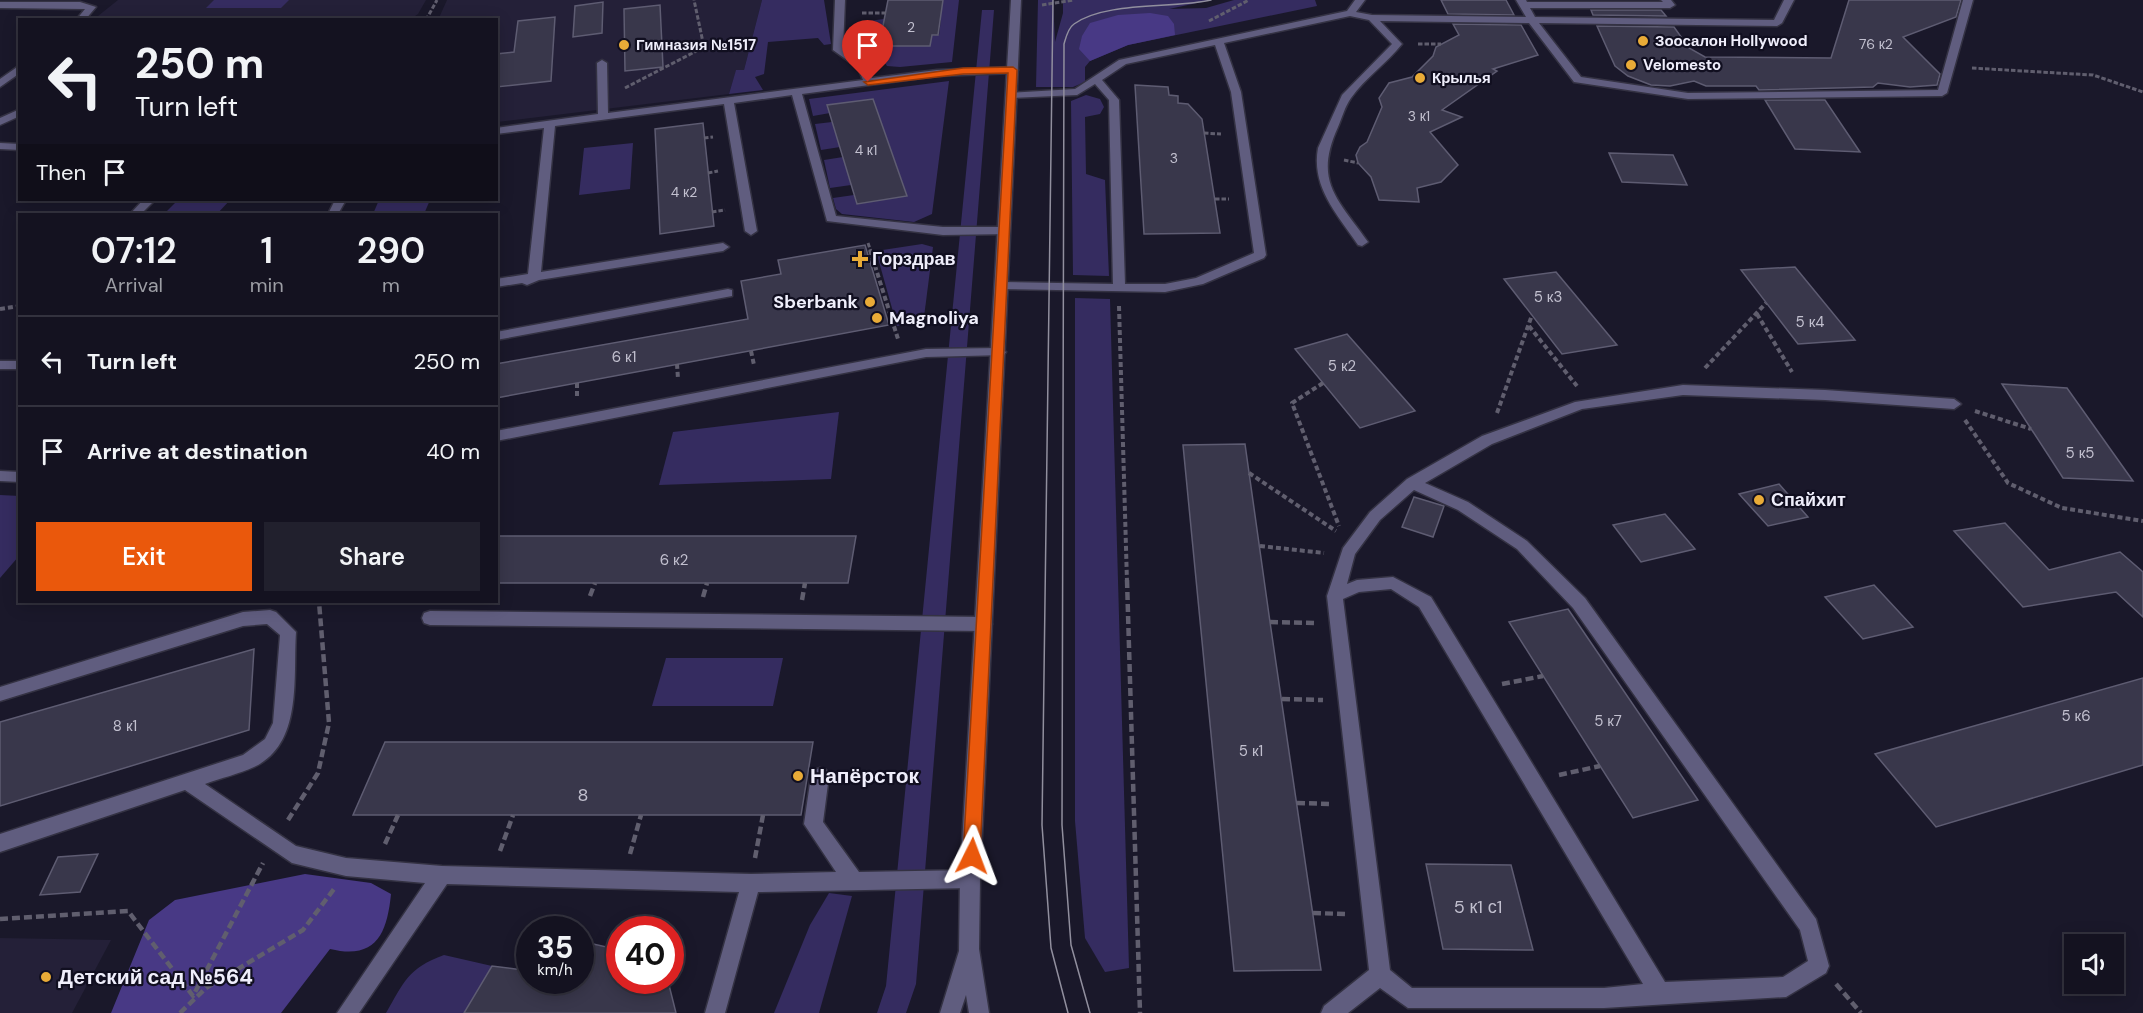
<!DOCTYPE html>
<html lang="en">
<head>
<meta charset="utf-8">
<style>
	:root { --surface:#141220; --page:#21202d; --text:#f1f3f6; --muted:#9d9ea5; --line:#33323e; --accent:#ea580c }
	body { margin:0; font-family:"DM Sans",sans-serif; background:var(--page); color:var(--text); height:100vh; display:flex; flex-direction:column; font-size:22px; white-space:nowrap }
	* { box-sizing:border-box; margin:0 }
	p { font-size:20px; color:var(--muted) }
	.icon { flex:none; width:33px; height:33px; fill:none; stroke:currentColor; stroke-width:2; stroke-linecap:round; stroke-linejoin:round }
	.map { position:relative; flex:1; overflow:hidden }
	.sheet { position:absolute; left:18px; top:213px; width:480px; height:390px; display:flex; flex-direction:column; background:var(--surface); border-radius:0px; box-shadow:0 3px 15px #0003,0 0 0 2px var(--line) }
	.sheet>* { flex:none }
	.guide { position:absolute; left:18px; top:18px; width:480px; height:183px; border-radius:0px; box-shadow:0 3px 15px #0003,0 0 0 2px var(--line); background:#141220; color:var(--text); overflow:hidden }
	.controls { position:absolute; left:2064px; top:934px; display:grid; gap:12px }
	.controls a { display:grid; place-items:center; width:60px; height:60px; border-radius:0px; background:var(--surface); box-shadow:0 3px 15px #0003,0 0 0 2px var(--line); font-size:30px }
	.speed { position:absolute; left:516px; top:916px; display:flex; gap:12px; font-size:30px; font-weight:700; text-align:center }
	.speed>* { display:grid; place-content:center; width:78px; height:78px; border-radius:50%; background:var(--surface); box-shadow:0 3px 15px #0003,0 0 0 2px var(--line); line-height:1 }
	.speed small { font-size:15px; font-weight:400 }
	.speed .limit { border:9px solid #d22; background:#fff; color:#111 }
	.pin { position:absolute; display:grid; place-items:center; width:51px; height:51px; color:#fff; margin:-62px -26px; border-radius:50% 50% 50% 0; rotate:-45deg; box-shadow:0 0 6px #0007 }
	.pin .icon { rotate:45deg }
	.me { position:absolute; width:66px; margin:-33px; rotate:3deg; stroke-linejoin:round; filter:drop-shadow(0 0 4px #0008) }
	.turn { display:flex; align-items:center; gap:21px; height:126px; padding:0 18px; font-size:27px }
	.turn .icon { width:78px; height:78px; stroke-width:2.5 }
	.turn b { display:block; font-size:42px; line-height:51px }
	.then { display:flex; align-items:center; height:57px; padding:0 18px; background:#0003; gap:12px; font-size:22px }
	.eta { display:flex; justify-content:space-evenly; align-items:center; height:102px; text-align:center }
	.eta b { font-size:36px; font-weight:600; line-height:42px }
	.action { display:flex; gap:12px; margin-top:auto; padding:12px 18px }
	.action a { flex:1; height:69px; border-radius:0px; background:var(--accent); color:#fff; font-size:24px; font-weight:600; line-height:69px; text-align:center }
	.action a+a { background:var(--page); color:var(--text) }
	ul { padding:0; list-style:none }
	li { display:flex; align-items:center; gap:18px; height:90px; padding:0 18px; border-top:2px solid var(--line) }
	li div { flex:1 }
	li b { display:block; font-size:22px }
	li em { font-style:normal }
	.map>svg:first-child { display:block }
	.built { fill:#242038 }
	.green { fill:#352c60 }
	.forest { fill:#483985 }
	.building { fill:#39374b; stroke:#5e5c72; stroke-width:1.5 }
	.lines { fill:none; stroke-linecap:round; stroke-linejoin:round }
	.service-casing { stroke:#343243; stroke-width:3 }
	.tertiary-casing { stroke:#343243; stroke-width:3 }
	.path-far2 { stroke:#605e6e; stroke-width:3; stroke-dasharray:4.5 2; stroke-linecap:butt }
	.path-far1 { stroke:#605e6e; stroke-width:4; stroke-dasharray:5 3; stroke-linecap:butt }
	.path { stroke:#605e6e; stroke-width:4.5; stroke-dasharray:8 4; stroke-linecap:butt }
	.service { fill:#605d7f; fill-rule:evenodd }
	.tertiary { fill:#605d7f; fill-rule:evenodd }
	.tram { stroke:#918f9e; stroke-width:1.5 }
	.route { fill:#ea580c; stroke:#983908; stroke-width:1.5 }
	.poi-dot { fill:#e9ab37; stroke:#110f20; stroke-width:2 }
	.labels { text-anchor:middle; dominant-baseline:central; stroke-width:4.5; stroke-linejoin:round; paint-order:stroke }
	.far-number-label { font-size:14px; fill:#c2c0cf }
	.far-poi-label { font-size:15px; font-weight:bold; fill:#efeefb; stroke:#110f20; text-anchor:start }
	.number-label { font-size:15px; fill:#c2c0cf }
	.poi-label { font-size:18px; font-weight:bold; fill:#efeefb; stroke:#110f20; text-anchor:start }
	.near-number-label { font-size:18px; fill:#c2c0cf }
	.near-poi-label { font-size:21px; font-weight:bold; fill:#efeefb; stroke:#110f20; text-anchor:start }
</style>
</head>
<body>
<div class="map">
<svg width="2143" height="1013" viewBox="0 0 2143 1013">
	<rect width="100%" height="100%" fill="#1a182a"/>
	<!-- built -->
	<g class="built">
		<path d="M118 0H426L418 14 411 19 93 20Z"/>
		<path d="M447 0H762L744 70 736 71 729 94 497 122 496 20H438Z"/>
		<path d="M0 938 111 940 72 1013H0Z"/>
	</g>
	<!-- green -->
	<g class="green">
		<path d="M214 0H289L281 8H206Z"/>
		<path d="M762 0H824L831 44 824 45 818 38 768 42 764 74 755 77 763 90 729 94 736 70H744Z"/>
		<path d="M943 0H959L952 62 900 67 887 66 877 51 860 40 861 22 884 19 880 41 939 35 941 19H934L936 7H942Z"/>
		<path d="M1038 0H1053L1055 42 1063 13V0H1211L1169 9 1206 8 1234 0H1315L1317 6 1128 45 1090 61 1085 67V82L1073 87H1036Z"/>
		<path d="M982 10H994L916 984 906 1013H877L886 986Z"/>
		<path d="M949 81 932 214 914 222 842 214 836 209 833 198 854 195 857 204 907 195 873 99 828 105 830 113 813 116 809 99Z"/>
		<path d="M1086 95 1100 99 1104 107 1100 114 1085 117 1086 174 1105 180 1109 276 1073 275 1071 101Z"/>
		<path d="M832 122 840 147 821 150 815 124Z"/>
		<path d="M633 143 630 189 579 195 584 148Z"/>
		<path d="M843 157 851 185 830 188 824 160Z"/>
		<path d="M178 200H230L217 214H164Z"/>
		<path d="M379 200H430L424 214H373Z"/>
		<path d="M922 244 933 247 924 317 918 323 897 326 876 251Z"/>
		<path d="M1075 298 1110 299 1129 968 1105 972 1085 938 1075 821Z"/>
		<path d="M839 412 831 479 659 485 673 432Z"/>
		<path d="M0 495 20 496 19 556 0 578Z"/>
		<path d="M666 658H783L773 706H652Z"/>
		<path d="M829 893 852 896 819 1013H774L810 925Z"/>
		<path d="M444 955 492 966 464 1013H386C404 982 408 968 444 955Z"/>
	</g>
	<!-- forest -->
	<g class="forest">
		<path d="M1150 13 1168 16 1174 24 1175 35 1128 45 1090 61 1079 49 1082 36 1090 23 1118 15Z"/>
		<path d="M305 874 371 883 391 894C387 934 376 960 330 949L281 1013H111L149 920 175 900Z"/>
	</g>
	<!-- building -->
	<g class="building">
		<path d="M888 0H943L938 35H932L930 46H888L889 40 880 41Z"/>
		<path d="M1441 0H1506L1514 15 1448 14Z"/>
		<path d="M1849 0H1961L1956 17 1903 37 1940 74 1937 85 1910 87 1878 83 1873 87 1759 90 1756 86H1706L1694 81 1670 86 1651 85 1628 76 1615 66 1597 26 1674 27 1689 48 1705 57 1831 58Z"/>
		<path d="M603 2 602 33 573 37 575 6Z"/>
		<path d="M660 5 663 67 625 71 624 9Z"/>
		<path d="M1591 10H1661L1666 16 1593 15Z"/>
		<path d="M555 17 551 81 496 87V54L514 52 518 21Z"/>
		<path d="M1453 24 1521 25 1538 55 1493 69 1497 71 1442 110 1462 117 1430 132 1458 165 1441 182 1417 188 1419 202 1379 200 1371 177 1358 163 1356 155 1360 147 1367 142 1382 107 1379 98 1389 83 1412 77 1433 56 1436 47 1459 35Z"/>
		<path d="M1135 85 1168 87 1169 95 1178 96V103L1188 104 1202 119 1220 233 1144 234Z"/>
		<path d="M873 99 907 196 857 204 827 105Z"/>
		<path d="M1765 100H1825L1860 152 1795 149Z"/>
		<path d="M703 123 714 226 660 234 655 129Z"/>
		<path d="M1609 153 1673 155 1687 185 1622 182Z"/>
		<path d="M865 245 889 325 496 398V364L748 319 741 281 781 274 778 260Z"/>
		<path d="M1795 267 1855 340 1798 344 1741 270Z"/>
		<path d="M1556 272 1617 345 1562 354 1504 279Z"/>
		<path d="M1347 334 1415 411 1360 428 1295 349Z"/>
		<path d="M2002 384 2067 388 2133 481 2063 478Z"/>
		<path d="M1245 444 1270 622 1321 970 1234 971 1183 445Z"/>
		<path d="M1779 484 1808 517 1768 526 1739 494Z"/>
		<path d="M1414 497 1444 506 1433 537 1402 527Z"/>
		<path d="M1665 514 1695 549 1641 562 1613 525Z"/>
		<path d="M2005 523 2049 570 2120 552 2143 572V617L2116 592 2023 607 1954 531Z"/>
		<path d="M496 536H856L848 583H496Z"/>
		<path d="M1874 585 1913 627 1863 639 1825 597Z"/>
		<path d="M1568 609 1698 800 1633 818 1509 622Z"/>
		<path d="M254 649 249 730 0 806V722Z"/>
		<path d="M2143 678V765L1936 827 1875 754Z"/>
		<path d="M385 742H813L801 815H353Z"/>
		<path d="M98 854 80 892 40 895 58 857Z"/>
		<path d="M1426 864 1511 865 1533 950 1443 949Z"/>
		<path d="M580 941 620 950V981H668L676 1013H464L492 966 530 971V981H580Z"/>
	</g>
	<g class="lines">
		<defs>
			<g id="service">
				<path d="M835 0H845L843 49 866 64 872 78 937 70 1013 67 1018 70 1013 73 937 76 802 94 836 216 943 227H1005L1009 228V234L943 235 827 221 792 95 734 103 757 231 751 235 745 231 724 104 555 126 541 272 723 243 729 247 723 251 539 280 527 285 522 283 496 287V279L528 274 544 128 496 134V128L598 114 597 63 602 60 607 63 608 113 863 80 858 68 833 50Z"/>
				<path d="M1355 0H1365L1356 12 1372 15 1526 17 1516 0H1526L1527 2H1663L1661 0H1671L1675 5 1670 8H1530L1535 17 1774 20 1784 0H1794L1782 23 1777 26 1539 23 1581 77 1688 93 1938 90 1963 0H1973L1947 93 1942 96 1688 99 1574 82 1529 23 1380 21 1402 44C1387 63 1365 78 1351 98 1345 106 1342 118 1338 127 1313 182 1338 199 1368 242L1362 246 1358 245C1337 214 1311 187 1318 148L1342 95 1392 44 1369 20 1350 16 1224 43 1241 92 1266 255 1264 258 1203 284 1165 292 998 289 996 286 1002 282 1113 284 1109 100 1095 84 1077 95 1012 98 1008 97V93L1075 89 1119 60 1347 11ZM1215 45 1231 92 1254 253 1196 278 1165 284H1125L1119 100 1102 80 1126 64Z"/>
				<path d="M0 2H80L96 7 85 20H76L85 9 0 8Z"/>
				<path d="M20 65V73L0 87V79Z"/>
				<path d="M20 109V116L0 125V118Z"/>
				<path d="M0 143 20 144V150L0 149Z"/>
				<path d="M143 200H155L141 214H130Z"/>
				<path d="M335 200H346L338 214H328Z"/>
				<path d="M728 289 732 290V296L496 340V332Z"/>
				<path d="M999 348 1006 352 1004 355 926 357 496 441V431L926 349Z"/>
				<rect x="0" y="361" width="20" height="8"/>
				<path d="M1683 385 1825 390 1954 399 1961 404 1954 409 1825 400 1683 395 1582 409 1492 444 1425 483 1468 502 1527 541 1585 598 1816 919 1829 966 1826 973 1786 997 1604 1008H1408L1380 988 1348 1013H1321L1324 1006 1369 970 1327 596 1343 548 1370 512 1407 479 1482 436 1575 402ZM1414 490 1458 510 1517 549 1573 608 1800 930 1808 961 1783 977 1665 982 1431 597 1393 577 1357 580 1347 584 1355 554 1380 520ZM1391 589 1419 607 1643 984 1604 988H1412L1390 970 1343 599 1359 592Z"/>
				<path d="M0 471 20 472V482L0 481Z"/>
				<path d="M270 610 276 612 296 632C293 678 303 744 254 767 239 774 221 778 205 784L296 846 346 858 442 866 751 874 836 872 804 824 811 776 814 770 820 768 826 770 829 776 823 822 859 872 970 870 977 873 980 879 977 885 970 888 758 892 725 1013H705L739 892 447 884 359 1013H337L425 883 346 876 292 863 185 790 0 852V834L243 755 265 739 273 723 280 635 267 624 243 626 0 701V687L243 612Z"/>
				<path d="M430 611 984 617 990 619 992 624 990 629 984 631 430 625 424 623 422 618 424 613Z"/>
			</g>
			<path id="tertiary" d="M1011 0H1021L980 879 979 949 989 1013H969L966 995 960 1013H940L959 951 960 879Z"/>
		</defs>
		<!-- service casing -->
		<use href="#service" class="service-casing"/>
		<!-- tertiary casing -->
		<use href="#tertiary" class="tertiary-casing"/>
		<!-- path-far2 -->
		<g class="path-far2">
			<path d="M1042 5 1074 0"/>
			<path d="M862 13H888"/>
			<path d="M426 20 437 0"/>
			<path d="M1209 21 1249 0"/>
			<path d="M1418 44H1441"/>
			<path d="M1972 68 2093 75 2143 92"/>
			<path d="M625 88 704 47 694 0"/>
			<path d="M1204 133 1221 134"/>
			<path d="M704 138 713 137"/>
			<path d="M1344 160 1358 163"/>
			<path d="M708 173 718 171"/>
			<path d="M1215 199H1229"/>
			<path d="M712 212 725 210"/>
			<path d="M868 243 871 252"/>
		</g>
		<!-- path-far1 -->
		<g class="path-far1">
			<path d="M870 250 898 339"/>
			<path d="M1119 306 1127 582"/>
			<path d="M0 309 20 306"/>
			<path d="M1757 314 1792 372"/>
			<path d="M1529 326 1577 386"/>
			<path d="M751 351 754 365"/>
			<path d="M677 364 678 379"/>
			<path d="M1705 368 1766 303"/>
			<path d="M577 383V397"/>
			<path d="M1323 383 1292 403 1339 526"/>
			<path d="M1975 411 2031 429"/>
			<path d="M1497 413 1532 315"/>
			<path d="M1965 420 2008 483 2062 508 2143 521"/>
			<path d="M1249 473 1336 531"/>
			<path d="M1260 546 1324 553"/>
		</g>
		<!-- path -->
		<g class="path">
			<path d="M1127 580 1140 1013"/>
			<path d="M590 596 595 583"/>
			<path d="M703 597 707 583"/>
			<path d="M802 600 805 583"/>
			<path d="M1270 622 1315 623"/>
			<path d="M1502 684 1543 676"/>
			<path d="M1282 699 1323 700"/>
			<path d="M1559 775 1600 766"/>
			<path d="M845 776 883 774"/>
			<path d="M1297 803 1332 804"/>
			<path d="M288 820 318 773 329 723 319 602"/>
			<path d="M385 844 398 815"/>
			<path d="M500 851 513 815"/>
			<path d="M630 854 641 815"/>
			<path d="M755 858 763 815"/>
			<path d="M1313 913 1345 914"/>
			<path d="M0 919 128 911 193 996 263 863"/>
			<path d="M1836 984 1861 1013"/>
			<path d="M180 1013 206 988 303 930 334 889"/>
		</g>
		<!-- service -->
		<use href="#service" class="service"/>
		<!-- tertiary -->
		<use href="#tertiary" class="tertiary"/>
		<!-- tram -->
		<g class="tram">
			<path d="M1053 0 1042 825 1051 948 1068 1013"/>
			<path d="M1090 1013 1071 945 1062 825 1064 44C1066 37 1068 28 1074 24 1106 1 1172 9 1211 0"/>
		</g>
	</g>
	<!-- route -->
	<path class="route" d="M1013 67 1017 70 980 856 978 862 972 864 965 862 963 856 1008 73 963 74 868 85 864 82 963 68Z"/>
	<!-- markers -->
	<g class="poi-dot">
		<circle cx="1643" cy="41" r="6"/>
		<circle cx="624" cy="45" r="6"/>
		<circle cx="1631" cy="65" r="6"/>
		<circle cx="1420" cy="78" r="6"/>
		<path d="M857 250h6v6h6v6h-6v6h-6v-6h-6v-6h6z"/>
		<circle cx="870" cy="302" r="6"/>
		<circle cx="877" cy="318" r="6"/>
		<circle cx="1759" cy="500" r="6"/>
		<circle cx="798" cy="776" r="6"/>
		<circle cx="46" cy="977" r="6"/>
	</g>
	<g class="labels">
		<!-- far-number labels -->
		<g class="far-number-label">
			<text x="911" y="27">2</text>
			<text x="1876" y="44">76 к2</text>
			<text x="1419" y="116">3 к1</text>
			<text x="866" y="150">4 к1</text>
			<text x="1174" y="158">3</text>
			<text x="684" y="192">4 к2</text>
		</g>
		<!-- far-poi labels -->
		<g class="far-poi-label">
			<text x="1655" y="41">Зоосалон Hollywood</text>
			<text x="636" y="45">Гимназия №1517</text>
			<text x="1643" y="65">Velomesto</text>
			<text x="1432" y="78">Крылья</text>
		</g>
		<!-- number labels -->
		<g class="number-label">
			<text x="1548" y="297">5 к3</text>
			<text x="1810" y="322">5 к4</text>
			<text x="624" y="357">6 к1</text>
			<text x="1342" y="366">5 к2</text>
			<text x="2080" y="453">5 к5</text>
			<text x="674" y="560">6 к2</text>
			<text x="2076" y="716">5 к6</text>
			<text x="1608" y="721">5 к7</text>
			<text x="125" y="726">8 к1</text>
			<text x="1251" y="751">5 к1</text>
		</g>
		<!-- poi labels -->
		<g class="poi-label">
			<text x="872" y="259">Горздрав</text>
			<text x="858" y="302" text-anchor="end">Sberbank</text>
			<text x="889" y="318">Magnoliya</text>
			<text x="1771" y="500">Спайхит</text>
		</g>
		<!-- near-number labels -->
		<g class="near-number-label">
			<text x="583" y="795">8</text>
			<text x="1478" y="907">5 к1 с1</text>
		</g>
		<!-- near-poi labels -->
		<g class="near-poi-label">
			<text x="810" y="776">Напёрсток</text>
			<text x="58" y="977">Детский сад №564</text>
		</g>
	</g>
</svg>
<div class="controls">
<a><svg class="icon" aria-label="sound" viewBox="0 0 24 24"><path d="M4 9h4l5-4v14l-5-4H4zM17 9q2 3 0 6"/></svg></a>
</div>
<div class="speed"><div>35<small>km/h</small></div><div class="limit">40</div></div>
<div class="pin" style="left:868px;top:82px;background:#d93025"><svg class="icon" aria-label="arrive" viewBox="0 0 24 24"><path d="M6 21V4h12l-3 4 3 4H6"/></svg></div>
<svg class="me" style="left:972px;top:856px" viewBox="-20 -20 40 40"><path d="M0-17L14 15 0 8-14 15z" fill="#ea580c" stroke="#fff" stroke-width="4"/></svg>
<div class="guide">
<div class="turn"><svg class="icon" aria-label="left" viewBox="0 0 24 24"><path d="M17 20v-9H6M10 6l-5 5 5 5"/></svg><div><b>250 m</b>Turn left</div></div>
<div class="then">Then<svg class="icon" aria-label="arrive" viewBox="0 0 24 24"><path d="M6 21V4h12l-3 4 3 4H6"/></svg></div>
</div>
<section class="sheet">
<div class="eta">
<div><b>07:12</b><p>Arrival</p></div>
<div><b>1</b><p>min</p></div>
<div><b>290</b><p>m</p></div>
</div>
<ul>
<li><svg class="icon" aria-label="left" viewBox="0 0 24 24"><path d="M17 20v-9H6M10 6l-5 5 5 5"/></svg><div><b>Turn left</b></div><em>250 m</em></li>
<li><svg class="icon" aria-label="arrive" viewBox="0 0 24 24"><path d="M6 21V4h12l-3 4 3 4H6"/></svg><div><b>Arrive at destination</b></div><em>40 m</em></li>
</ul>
<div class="action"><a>Exit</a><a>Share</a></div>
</section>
</div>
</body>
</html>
